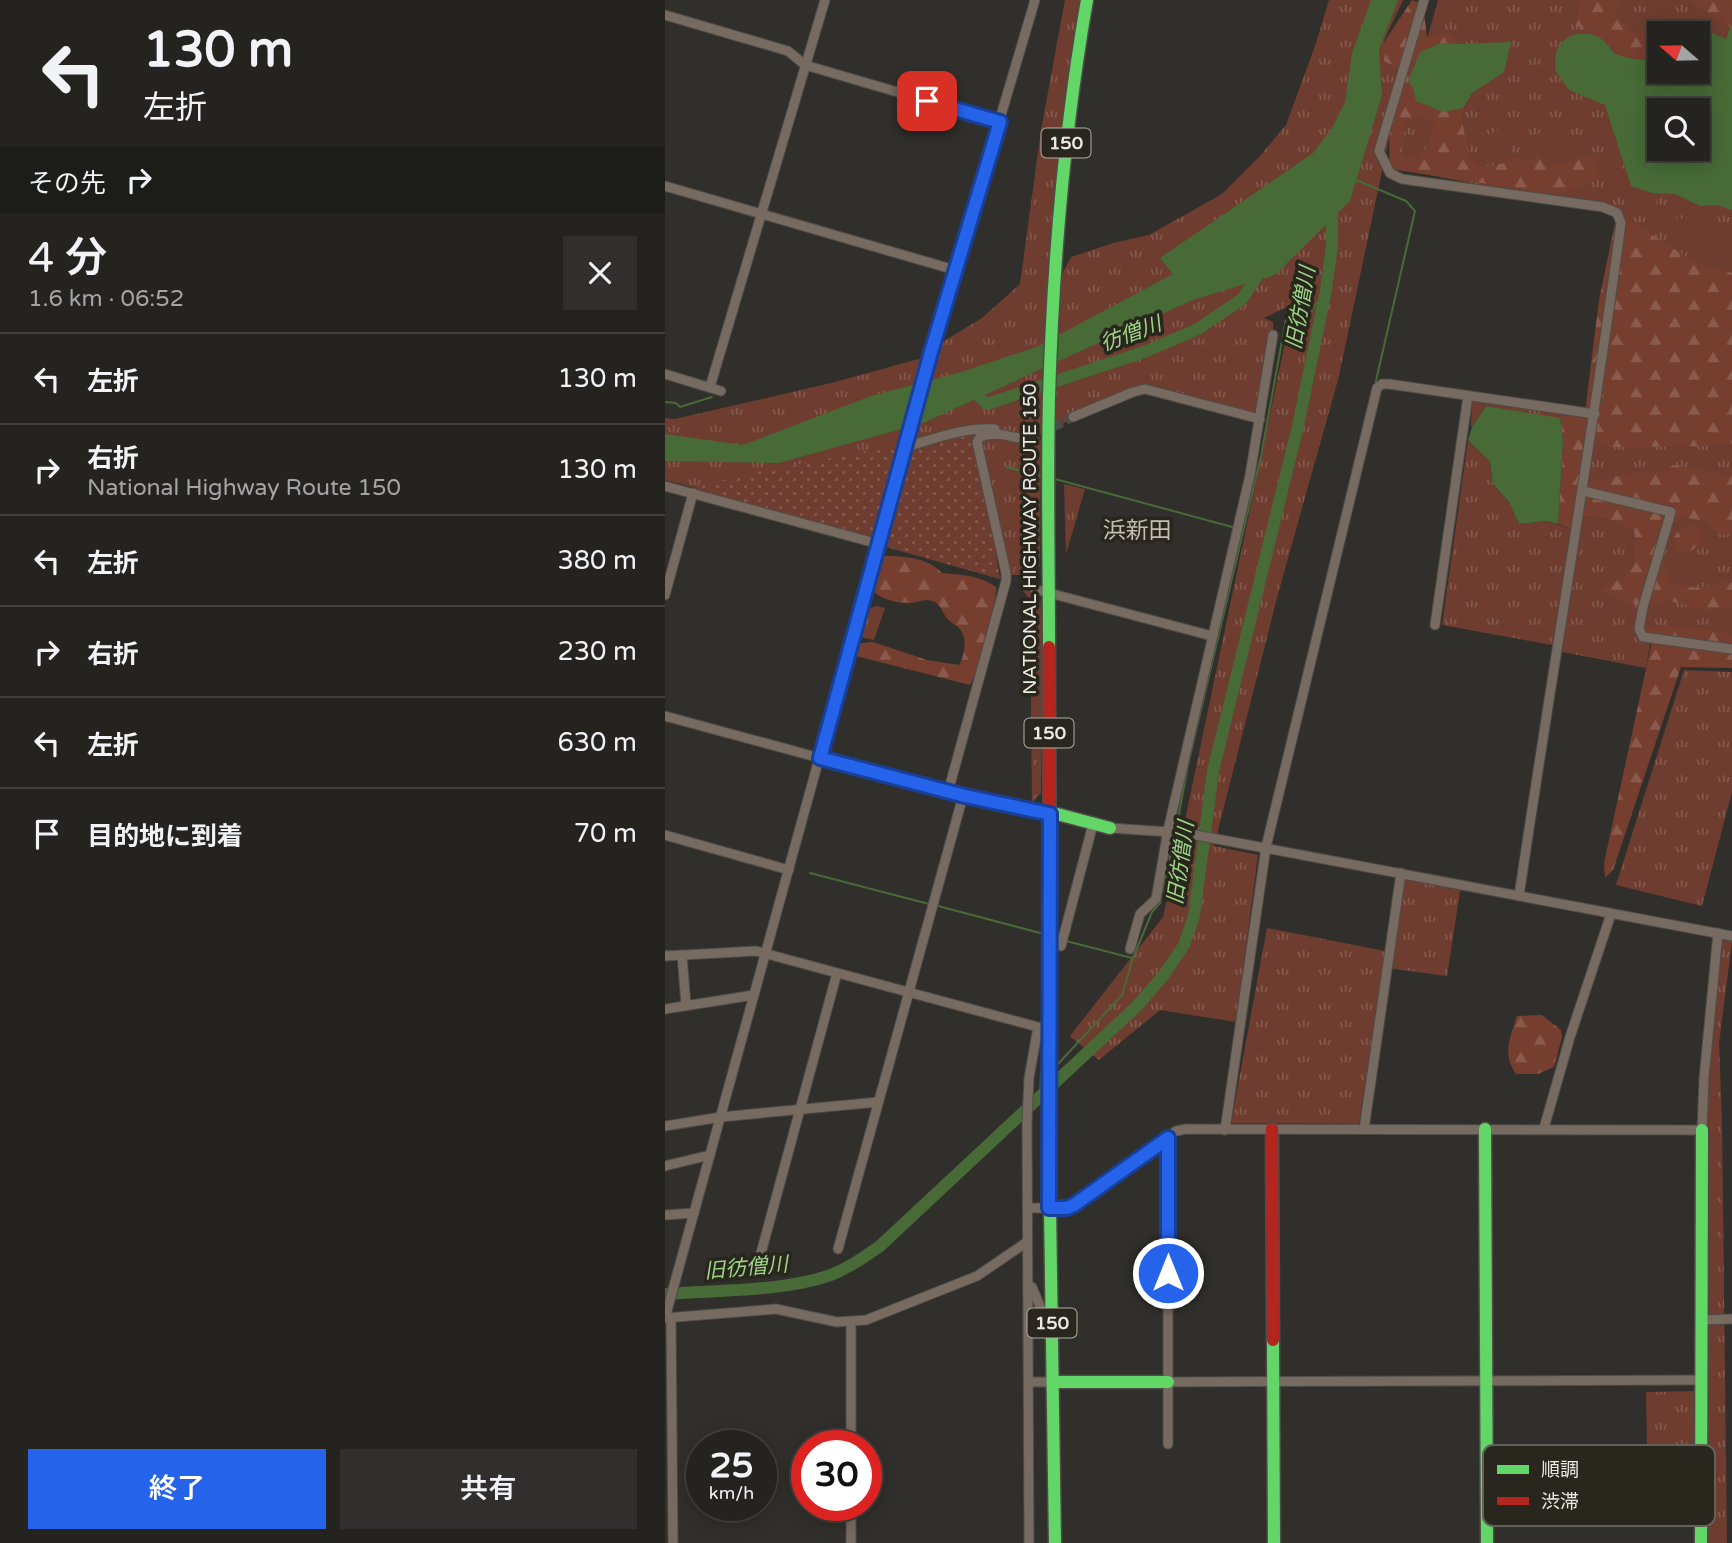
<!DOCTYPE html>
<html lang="ja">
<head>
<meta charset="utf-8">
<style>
	:root { --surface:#242320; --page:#302f2d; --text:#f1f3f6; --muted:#a3a4a5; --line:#41403e; --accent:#2563eb }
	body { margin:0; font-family:"Varela Round","Noto Sans JP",sans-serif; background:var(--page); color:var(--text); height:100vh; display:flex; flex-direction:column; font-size:26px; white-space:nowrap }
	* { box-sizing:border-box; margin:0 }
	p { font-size:23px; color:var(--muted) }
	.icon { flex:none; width:38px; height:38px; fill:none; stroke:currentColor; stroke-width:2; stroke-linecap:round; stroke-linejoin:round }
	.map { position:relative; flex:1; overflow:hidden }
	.drawer { display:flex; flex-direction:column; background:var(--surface); width:665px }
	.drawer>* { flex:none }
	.hud { background:#242320; color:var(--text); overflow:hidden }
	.needle { width:46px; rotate:290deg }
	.tools { position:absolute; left:982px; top:21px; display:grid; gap:14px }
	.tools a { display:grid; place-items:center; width:63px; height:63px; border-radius:0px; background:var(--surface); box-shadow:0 4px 18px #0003,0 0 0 2px var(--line); font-size:35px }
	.speed { position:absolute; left:21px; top:1430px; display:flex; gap:14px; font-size:35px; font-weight:700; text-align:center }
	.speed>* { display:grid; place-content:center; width:91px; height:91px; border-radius:50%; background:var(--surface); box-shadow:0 4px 18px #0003,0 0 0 2px var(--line); line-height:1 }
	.speed small { font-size:18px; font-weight:400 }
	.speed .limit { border:10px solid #d22; background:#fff; color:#111 }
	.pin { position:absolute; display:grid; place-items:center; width:60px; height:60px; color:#fff; margin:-30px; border-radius:14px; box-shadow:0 4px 10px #0006 }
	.me { position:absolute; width:77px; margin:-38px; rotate:0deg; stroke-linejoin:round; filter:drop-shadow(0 0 5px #0008) }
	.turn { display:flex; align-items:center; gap:24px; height:147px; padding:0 28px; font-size:32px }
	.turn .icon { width:91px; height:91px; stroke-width:2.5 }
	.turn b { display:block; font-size:49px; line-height:60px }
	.then { display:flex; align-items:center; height:66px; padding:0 28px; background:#0003; gap:14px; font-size:26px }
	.round { display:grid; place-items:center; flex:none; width:74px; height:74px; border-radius:0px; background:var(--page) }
	.head { display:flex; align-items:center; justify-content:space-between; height:119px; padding:0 28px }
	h1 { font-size:42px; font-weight:600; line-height:52px }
	.button { display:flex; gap:14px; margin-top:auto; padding:14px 28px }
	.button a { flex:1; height:80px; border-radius:0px; background:var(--accent); color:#fff; font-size:28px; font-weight:600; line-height:80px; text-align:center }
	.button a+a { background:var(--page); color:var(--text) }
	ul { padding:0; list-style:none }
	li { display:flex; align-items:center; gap:21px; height:91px; padding:0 28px; border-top:2px solid var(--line) }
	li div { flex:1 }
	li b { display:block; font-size:26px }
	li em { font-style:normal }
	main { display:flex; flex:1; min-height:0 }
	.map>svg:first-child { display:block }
	.grass { fill:url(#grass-tufts); fill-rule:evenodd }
	.forest { fill:url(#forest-firs); fill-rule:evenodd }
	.park { fill:url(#park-dots) }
	.garden { fill:#6e3d2f }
	.water { fill:#476a37; fill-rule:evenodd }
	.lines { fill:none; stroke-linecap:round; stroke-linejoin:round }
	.stream { stroke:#476a37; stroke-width:2 }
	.river { stroke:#476a37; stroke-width:12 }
	.street-tunnel { stroke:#4c4b47; stroke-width:9; stroke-dasharray:9 4.5; stroke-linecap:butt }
	.street-casing { stroke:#4d4c49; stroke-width:11 }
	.fast-casing { stroke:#4d4c49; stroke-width:15 }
	.jam-casing { stroke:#4d4c49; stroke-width:15 }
	.street { stroke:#776a60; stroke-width:9 }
	.fast { stroke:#63d668; stroke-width:12 }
	.jam { stroke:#b3261e; stroke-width:12 }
	.route-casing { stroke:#184099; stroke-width:18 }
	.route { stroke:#2563eb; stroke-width:12 }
	.labels { text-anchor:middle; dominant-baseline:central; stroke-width:7; stroke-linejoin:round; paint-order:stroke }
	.shield { fill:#29261e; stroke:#b0aea8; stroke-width:2 }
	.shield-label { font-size:18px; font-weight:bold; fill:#eae8e3 }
	.street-label { font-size:19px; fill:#eae8e3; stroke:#29261e }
	.water-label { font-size:21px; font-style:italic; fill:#9dd685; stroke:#29261e }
	.quarter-label { font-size:23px; fill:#c2beb4; stroke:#29261e }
	.key { fill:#29261e; stroke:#636059; stroke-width:2 }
	.key-label { font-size:19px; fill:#eae8e3 }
</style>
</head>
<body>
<main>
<section class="drawer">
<div class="hud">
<div class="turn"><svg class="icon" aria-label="left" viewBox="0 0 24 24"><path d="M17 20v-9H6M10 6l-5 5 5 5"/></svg><div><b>130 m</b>左折</div></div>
<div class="then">その先<svg class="icon" aria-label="right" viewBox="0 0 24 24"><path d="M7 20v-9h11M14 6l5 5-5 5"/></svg></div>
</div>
<div class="head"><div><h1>4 分</h1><p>1.6 km · 06:52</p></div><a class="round"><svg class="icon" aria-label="close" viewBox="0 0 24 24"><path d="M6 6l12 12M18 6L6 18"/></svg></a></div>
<ul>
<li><svg class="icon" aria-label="left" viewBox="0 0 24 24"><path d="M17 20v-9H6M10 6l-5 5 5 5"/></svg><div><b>左折</b></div><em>130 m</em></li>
<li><svg class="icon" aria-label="right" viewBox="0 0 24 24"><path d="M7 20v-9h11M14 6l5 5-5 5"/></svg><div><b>右折</b><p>National Highway Route 150</p></div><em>130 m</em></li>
<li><svg class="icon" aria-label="left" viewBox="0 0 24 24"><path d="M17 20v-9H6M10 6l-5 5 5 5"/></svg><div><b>左折</b></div><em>380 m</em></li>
<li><svg class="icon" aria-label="right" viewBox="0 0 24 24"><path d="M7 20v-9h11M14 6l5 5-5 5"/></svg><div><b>右折</b></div><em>230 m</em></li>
<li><svg class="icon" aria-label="left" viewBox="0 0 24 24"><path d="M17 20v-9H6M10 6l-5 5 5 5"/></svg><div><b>左折</b></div><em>630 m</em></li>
<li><svg class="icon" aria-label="arrive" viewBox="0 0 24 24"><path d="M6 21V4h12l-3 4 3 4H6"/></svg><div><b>目的地に到着</b></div><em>70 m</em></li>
</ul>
<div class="button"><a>終了</a><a>共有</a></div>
</section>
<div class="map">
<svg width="1067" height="1543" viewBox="0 0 1067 1543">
	<defs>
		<pattern id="grass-tufts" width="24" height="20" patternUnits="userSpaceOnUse" patternTransform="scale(1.75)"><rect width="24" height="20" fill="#6e3d2f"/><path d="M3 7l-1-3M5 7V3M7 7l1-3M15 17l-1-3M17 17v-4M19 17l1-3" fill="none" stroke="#83594d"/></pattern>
		<pattern id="forest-firs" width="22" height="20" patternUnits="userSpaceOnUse" patternTransform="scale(1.75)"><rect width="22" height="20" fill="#763e2f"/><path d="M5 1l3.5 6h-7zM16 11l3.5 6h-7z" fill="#8a5a4d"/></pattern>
		<pattern id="park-dots" width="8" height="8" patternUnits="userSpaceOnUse" patternTransform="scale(1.75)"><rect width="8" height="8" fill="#6e3d2f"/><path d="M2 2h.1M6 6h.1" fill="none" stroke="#83594d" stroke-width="1.8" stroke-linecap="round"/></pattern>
	</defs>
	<rect width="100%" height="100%" fill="#302f2b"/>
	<!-- grass -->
	<g class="grass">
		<path d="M400 0H417L396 276 406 257 448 243 484 235 557 194 595 156 621 125 650 46 664 0H738L717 45 732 66 727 96 725 133 674 376 613 594 549 846 593 855 571 1022 495 1010 434 1060 405 1036 498 917 519 825 628 304 599 318 608 322V335L592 414 480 384 368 438 376 440 375 566 362 574 341 576 315 439 81 501 0 480V418L10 419 166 383 272 354 279 341 317 318 355 284 376 130Z"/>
		<path d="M773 0H1067V648L975 630 986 639 981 668 897 652 914 516 940 519 970 532 967 570 978 607 996 520 916 505 952 213 726 167ZM994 33H1032V72H994ZM994 110H1032V149H994Z"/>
		<path d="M807 399 920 413 899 420 821 406 807 427 806 425Z"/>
		<path d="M803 440 825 462 828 484 844 502 854 524 881 521 907 529 887 645 777 625Z"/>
		<path d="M399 484 420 489 401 554Z"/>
		<path d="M356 588 375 596 378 639 376 793 367 802 365 600Z"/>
		<path d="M211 606 220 608 209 640 199 638 196 635C197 623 198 609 211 606Z"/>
		<path d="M1019 670 1067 672V792L1037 906 951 885Z"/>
		<path d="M736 873 796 885 782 976 722 968Z"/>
		<path d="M602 928 720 951 694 1124 566 1123Z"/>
		<path d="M1056 940 1067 941 1054 1044 1057 1121 1062 1543H1043V1322L1038 1113Z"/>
		<path d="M1031 1391 1032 1445 982 1446 981 1392Z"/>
	</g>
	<!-- forest -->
	<g class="forest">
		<path d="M747 0 758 4 762 37 784 34 795 44 776 43 743 81 778 111 798 108 797 121 804 156 816 167 840 163 849 156 862 161 874 156 879 165 907 162 925 152 935 170 931 179 895 195 725 169C723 137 726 99 732 67L719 61 717 45ZM753 118 769 120 765 143 752 157 736 156 741 121Z"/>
		<path d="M915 0H955L950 16 964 31 975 34C991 24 1004 25 1023 28L1025 33H994V59L959 57 935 39 912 26Z"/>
		<path d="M1026 0H1067L1065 27 1030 4Z"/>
		<path d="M952 213 1030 262 1067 273V443L1053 446 946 447 925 445 907 529 893 524 898 440 895 418 920 412 934 300Z"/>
		<path d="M1008 465 1067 476V534L1055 535 1042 521 1016 517 1000 533 999 561 1006 582C1017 585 1028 589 1040 587 1052 584 1053 580 1067 583V608L1041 610 1001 600 978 607 936 592 967 569 970 532 940 519 914 516 919 483 974 472H997Z"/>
		<path d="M1027 524 1035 527 1039 535C1035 545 1028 553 1016 552L1010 547 1009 537 1020 527Z"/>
		<path d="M219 556C240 556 264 558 277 573 297 575 314 575 331 587 331 622 322 654 305 685L191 656V644L208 642 262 660 294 665C299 657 302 641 297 632 294 626 285 623 281 617 276 610 276 604 267 601 260 598 253 603 245 603 234 603 217 600 209 592L215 559Z"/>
		<path d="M999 625 1067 634V645L986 639 978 626Z"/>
		<path d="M987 641 1067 649V668L1016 667 948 870 940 878 939 863Z"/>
		<path d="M877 1015 896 1030 897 1037 889 1067 873 1074H851C837 1054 845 1038 852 1016Z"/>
	</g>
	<!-- park -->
	<path class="park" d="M311 430 335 579 68 504 29 488 77 475Z"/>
	<!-- garden -->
	<g class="garden">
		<path d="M882 126 890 129 898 140 896 154 884 163C871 158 871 147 872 135Z"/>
		<path d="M837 129 849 133C848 150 847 156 830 161L823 156 820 140 824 134Z"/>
		<path d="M954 156 963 187 990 199 996 213 1003 219 1047 216 1058 236 1067 239V264L1009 231 986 226 972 202 955 191 943 166Z"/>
		<path d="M1028 554 1040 559 1043 564 1037 580C1021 583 1009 581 1007 563L1015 556Z"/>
	</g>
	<!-- water -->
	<g class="water">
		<path d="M706 0H733L714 50 717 95 685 201 610 275 530 299 258 423 114 463 0 461V434L78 445 206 396 293 373 371 347 508 274 495 258 648 153 667 128 680 102 687 53Z"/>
		<path d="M1067 23V210L1051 205 1035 206 1010 194 987 193 966 186 940 105 904 90 890 70C890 64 890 58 891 53 898 32 924 27 940 42 946 48 947 53 956 56 968 60 982 59 994 60V72H1032V33H1025L1023 28 1029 25 1061 39ZM1032 110V149H994V110Z"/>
		<path d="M846 42 839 72 807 93 798 108 778 112 751 101 748 88 743 81 755 52 776 43 795 44Z"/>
		<path d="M821 406 895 418 898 440 893 524 881 521 854 524 844 502 828 484 825 462 803 440 807 427Z"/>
	</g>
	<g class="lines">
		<!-- stream -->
		<g class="stream">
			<path d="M691 180 741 201 750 211 710 385"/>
			<path d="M0 402 11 403 15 407 47 397"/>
			<path d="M341 467 378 476"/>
			<path d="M390 479 571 528"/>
			<path d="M511 830 523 765 596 456 621 319 643 316 661 290"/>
			<path d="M145 873 264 904"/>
			<path d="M273 906 379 934"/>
			<path d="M401 941 467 958"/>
			<path d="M0 951H10"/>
			<path d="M393 1064 457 995 468 958 487 912 495 903 510 835"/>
			<path d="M375 1097 376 1072 379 1071"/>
		</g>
		<!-- river -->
		<g class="river">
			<path d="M304 387 322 404 479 352 533 329 577 299 598 267"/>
			<path d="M0 1294C52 1290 113 1292 163 1276 182 1269 198 1258 215 1246L472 1006 498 976 519 945 529 916 548 771 633 426 661 290 667 245V202"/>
		</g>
		<!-- street-tunnel -->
		<path class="street-tunnel" d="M365 439 408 417"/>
		<defs>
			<g id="street">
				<path d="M759 0 714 151 725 173 737 179 938 207 952 213 956 223C926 448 887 672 854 896"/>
				<path d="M0 15 123 51 140 65 335 122"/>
				<path d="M0 186 290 270"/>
				<path d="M0 374 56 391"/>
				<path d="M45 387 160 0"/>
				<path d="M408 417 468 392 480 389 595 419"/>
				<path d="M240 447C269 439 300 427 330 429"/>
				<path d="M0 486 214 544"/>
				<path d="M918 491 1006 512 978 607 974 629 978 637 1067 649"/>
				<path d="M369 589 547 636"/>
				<path d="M0 595 28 493"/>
				<path d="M770 625 803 396"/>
				<path d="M0 716 155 758"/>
				<path d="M283 792 341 581V573L312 442 315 437C334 430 347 439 365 439"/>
				<path d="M445 828 520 833 1067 936"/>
				<path d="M0 835 124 870"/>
				<path d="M396 946 428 824"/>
				<path d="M465 949 475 914 491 899 503 830 585 475 608 335"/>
				<path d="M17 955 21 1005"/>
				<path d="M0 956 91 951 373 1027 364 1078 362 1121 364 1543"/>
				<path d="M0 1009 89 995"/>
				<path d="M0 1126 56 1117 213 1102"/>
				<path d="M879 1128 905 1037 946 914"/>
				<path d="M699 1129 736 873"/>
				<path d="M560 1130 601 847 712 388 717 384H724L930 414"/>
				<path d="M503 1137V1444"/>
				<path d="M0 1166 45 1155"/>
				<path d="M362 1208H402L409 1205 511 1131 521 1129 1037 1130 1039 1078 1053 933"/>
				<path d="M0 1215 29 1213"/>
				<path d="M173 1249 298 796"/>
				<path d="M93 1264 172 973"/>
				<path d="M367 1287 383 1326"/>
				<path d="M0 1318 266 352 370 0"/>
				<path d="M0 1318 111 1309 172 1322 201 1320 312 1276 362 1242"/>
				<path d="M6 1318 8 1543"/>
				<path d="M1037 1320 1067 1319"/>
				<path d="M186 1322V1446"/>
				<path d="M364 1382H388"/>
				<path d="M503 1382 1037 1380"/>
				<path d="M186 1505V1543"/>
			</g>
			<g id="fast">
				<path d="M384 647C384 564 382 480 384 397 388 264 399 131 422 0"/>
				<path d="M155 758 300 796 396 815 445 828"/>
				<path d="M385 964V1208L390 1543"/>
				<path d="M820 1129 822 1543"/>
				<path d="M608 1340 609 1543"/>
				<path d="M388 1382H503"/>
				<path d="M1036 1543 1037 1130"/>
			</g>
			<g id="jam">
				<path d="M384 647 385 964"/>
				<path d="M607 1129 608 1340"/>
			</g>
		</defs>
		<!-- street casing -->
		<use href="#street" class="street-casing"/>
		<!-- fast casing -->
		<use href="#fast" class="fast-casing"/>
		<!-- jam casing -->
		<use href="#jam" class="jam-casing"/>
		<!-- street -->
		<use href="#street" class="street"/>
		<!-- fast -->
		<use href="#fast" class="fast"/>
		<!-- jam -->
		<use href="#jam" class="jam"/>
	</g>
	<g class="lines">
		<defs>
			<path id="route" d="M262 101 335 122 266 352 155 758 300 796 385 814 384 1208H402L409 1205 503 1138V1273"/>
		</defs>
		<!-- route casing -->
		<use href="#route" class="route-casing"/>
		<!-- route -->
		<use href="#route" class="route"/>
	</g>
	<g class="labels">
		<!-- shield labels -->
		<g class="shield">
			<rect x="376.5" y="128.5" width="49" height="29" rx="5"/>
			<rect x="359.5" y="718.5" width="49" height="29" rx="5"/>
			<rect x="362.5" y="1308.5" width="49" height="29" rx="5"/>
		</g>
		<g class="shield-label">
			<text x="401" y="143">150</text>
			<text x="384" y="733">150</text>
			<text x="387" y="1323">150</text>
		</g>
		<!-- street labels -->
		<g class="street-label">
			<text transform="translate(365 539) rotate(-90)">NATIONAL HIGHWAY ROUTE 150</text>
		</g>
		<!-- water labels -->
		<g class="water-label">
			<text transform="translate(636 308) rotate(-80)">旧彷僧川</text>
			<text transform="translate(466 334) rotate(-20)">彷僧川</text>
			<text transform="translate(516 863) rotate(-82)">旧彷僧川</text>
			<text transform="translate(81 1268) rotate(-5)">旧彷僧川</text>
		</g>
		<!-- quarter labels -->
		<g class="quarter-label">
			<text x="472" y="531">浜新田</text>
		</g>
	</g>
	<!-- legend -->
	<rect x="818" y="1445" width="232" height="81" rx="10" class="key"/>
	<rect x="832" y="1465" width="32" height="9" fill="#63d668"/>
	<rect x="832" y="1497" width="32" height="8" fill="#b3261e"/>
	<g class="key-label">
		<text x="876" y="1476">順調</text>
		<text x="876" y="1508">渋滞</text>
	</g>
</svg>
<div class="tools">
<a><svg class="needle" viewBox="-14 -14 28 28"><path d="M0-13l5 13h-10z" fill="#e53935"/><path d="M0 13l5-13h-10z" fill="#a3a4a5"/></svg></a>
<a><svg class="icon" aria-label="search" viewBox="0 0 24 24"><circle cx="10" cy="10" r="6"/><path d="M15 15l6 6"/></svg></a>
</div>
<div class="speed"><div>25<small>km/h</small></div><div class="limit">30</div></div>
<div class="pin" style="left:262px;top:101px;background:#d93025"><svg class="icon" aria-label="arrive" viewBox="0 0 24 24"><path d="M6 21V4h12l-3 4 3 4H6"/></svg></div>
<svg class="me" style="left:503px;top:1273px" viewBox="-20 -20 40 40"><circle r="17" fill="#2563eb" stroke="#fff" stroke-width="3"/><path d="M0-11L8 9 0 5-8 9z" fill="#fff"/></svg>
</div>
</main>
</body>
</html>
